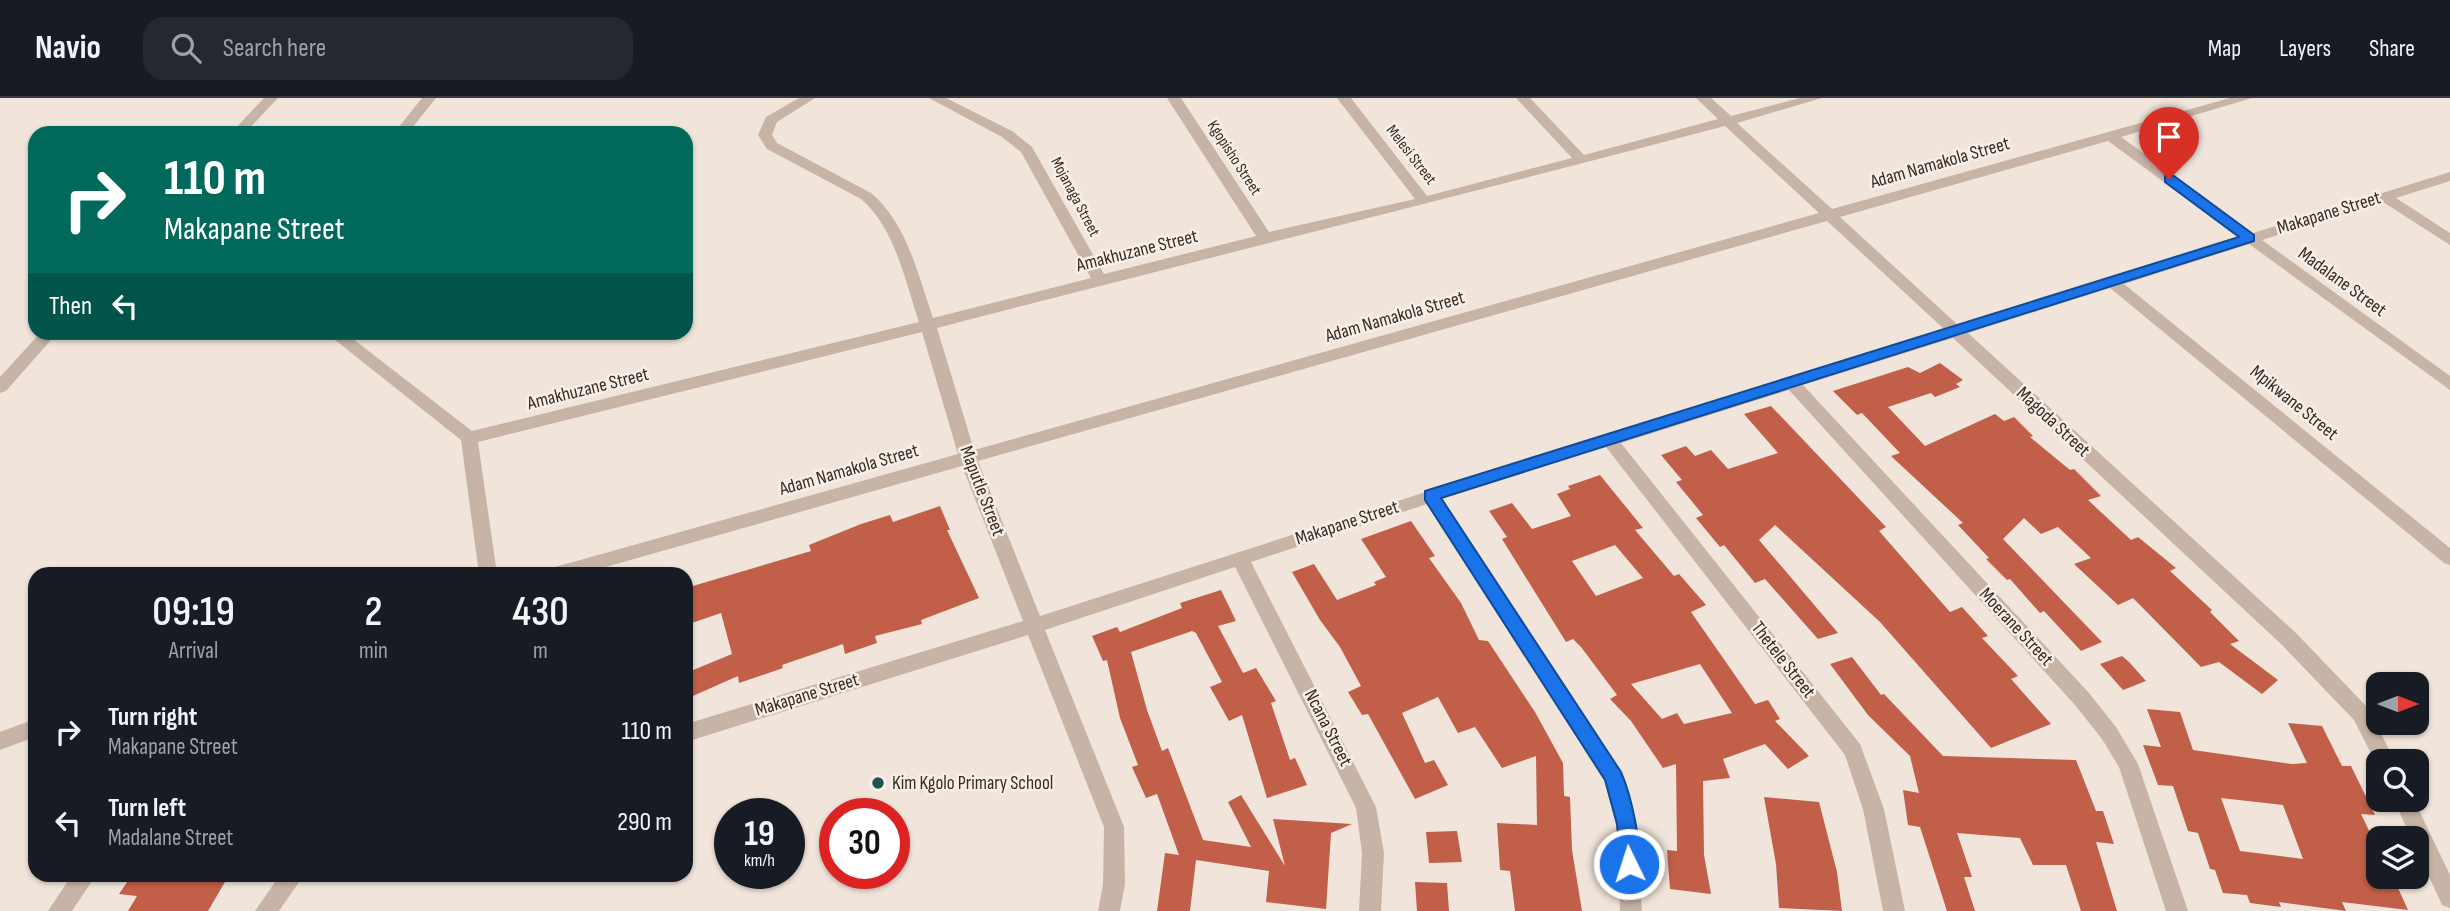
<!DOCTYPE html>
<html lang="en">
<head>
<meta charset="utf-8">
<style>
	:root { --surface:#171b24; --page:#242831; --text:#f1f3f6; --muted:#9ea1a6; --line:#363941 }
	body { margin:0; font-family:"Sofia Sans Condensed",sans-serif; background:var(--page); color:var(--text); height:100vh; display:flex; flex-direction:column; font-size:26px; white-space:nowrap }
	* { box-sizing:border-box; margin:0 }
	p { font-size:23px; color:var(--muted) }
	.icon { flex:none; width:38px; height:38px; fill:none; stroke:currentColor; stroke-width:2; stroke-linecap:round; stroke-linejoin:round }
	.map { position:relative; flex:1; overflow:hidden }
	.panel { position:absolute; left:28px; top:469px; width:665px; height:315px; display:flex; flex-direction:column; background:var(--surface); border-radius:21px; box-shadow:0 2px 5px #0004 }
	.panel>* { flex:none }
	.hud { position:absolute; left:28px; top:28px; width:665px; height:214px; border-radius:21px; box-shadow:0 2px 5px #0004; background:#00695c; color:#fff; overflow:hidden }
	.needle { width:46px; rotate:90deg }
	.fabs { position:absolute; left:2366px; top:574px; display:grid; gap:14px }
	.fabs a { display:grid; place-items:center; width:63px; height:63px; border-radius:14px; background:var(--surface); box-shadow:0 2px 5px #0004; font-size:35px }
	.speed { position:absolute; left:714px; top:700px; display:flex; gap:14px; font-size:35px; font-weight:700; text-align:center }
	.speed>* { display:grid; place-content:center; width:91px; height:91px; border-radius:50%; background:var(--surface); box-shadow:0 2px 5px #0004; line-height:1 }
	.speed small { font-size:18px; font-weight:400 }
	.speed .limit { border:10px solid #d22; background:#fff; color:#111 }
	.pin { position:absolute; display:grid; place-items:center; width:60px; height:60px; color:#fff; margin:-72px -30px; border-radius:50% 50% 50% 0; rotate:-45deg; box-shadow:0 0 7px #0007 }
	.pin .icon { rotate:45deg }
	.me { position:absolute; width:77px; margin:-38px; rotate:356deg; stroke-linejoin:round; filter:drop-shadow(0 0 5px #0008) }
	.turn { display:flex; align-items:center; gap:24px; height:147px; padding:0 21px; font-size:32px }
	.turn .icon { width:91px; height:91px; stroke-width:2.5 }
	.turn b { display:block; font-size:49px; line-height:60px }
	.then { display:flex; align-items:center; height:66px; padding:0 21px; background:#0003; gap:14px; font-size:26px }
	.eta { display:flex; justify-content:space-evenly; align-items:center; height:119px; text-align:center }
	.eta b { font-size:42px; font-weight:600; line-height:49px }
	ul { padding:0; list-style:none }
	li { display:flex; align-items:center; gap:21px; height:91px; padding:0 21px }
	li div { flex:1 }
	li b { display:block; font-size:26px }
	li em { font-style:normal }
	header { display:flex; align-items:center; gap:42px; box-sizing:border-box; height:98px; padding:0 35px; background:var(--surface); border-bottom:2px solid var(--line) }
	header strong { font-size:33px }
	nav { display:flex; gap:38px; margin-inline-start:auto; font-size:24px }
	.search { width:490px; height:63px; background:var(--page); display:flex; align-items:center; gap:18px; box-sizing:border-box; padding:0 24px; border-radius:21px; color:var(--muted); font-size:26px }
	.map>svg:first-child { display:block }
	.building { fill:#c15f48; fill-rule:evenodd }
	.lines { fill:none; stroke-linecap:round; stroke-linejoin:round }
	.street { fill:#c8b4a7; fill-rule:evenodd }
	.route { fill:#1a73e8; stroke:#114b97; stroke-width:2 }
	.poi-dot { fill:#1f5455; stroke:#f8efe7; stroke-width:2.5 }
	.labels { text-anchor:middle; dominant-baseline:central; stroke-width:5; stroke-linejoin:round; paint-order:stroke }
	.far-street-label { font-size:16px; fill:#352b27; stroke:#f8efe7 }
	.street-label { font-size:19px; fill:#352b27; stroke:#f8efe7 }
	.poi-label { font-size:19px; fill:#352b27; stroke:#f8efe7; text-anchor:start }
</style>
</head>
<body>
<header>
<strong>Navio</strong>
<div class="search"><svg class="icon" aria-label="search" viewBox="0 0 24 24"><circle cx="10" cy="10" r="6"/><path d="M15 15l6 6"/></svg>Search here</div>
<nav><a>Map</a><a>Layers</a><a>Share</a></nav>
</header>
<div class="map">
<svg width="2450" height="813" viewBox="0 0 2450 813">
	<rect width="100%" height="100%" fill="#f1e5db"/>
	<!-- building -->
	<g class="building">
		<path d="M1940 265 1963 282 1956 286 1960 289 1935 299 1931 295 1888 309 1925 348 1995 316 2004 323 2014 319 2033 338 2030 339 2070 372 2074 371 2101 398 2088 402 2131 442 2138 439 2176 470 2170 473 2212 512 2210 514 2239 543 2230 546 2278 582 2262 596 2219 564 2201 569 2133 500 2118 507 2074 466 2091 460 2058 429 2041 436 2024 420 2003 441 2102 544 2081 553 2044 513 2040 515 2010 481 2007 482 1986 461 1989 460 1958 427 1963 425 1891 358 1900 355 1862 315 1857 317 1833 293 1908 269 1920 275Z"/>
		<path d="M1771 308 1886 429 1879 433 1950 514 1962 509 1988 538 1982 540 2018 578 2011 581 2051 626 1991 650 1880 524 1775 427 1759 442 1838 535 1818 541 1765 481 1755 485 1724 447 1720 449 1696 420 1703 417 1676 384 1682 382 1661 357 1686 348 1695 358 1711 352 1728 371 1778 355 1744 316Z"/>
		<path d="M1600 377 1643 430 1635 432 1674 478 1679 476 1706 507 1691 514 1755 606 1768 602 1780 621 1775 623 1809 658 1788 671 1765 646 1723 661 1730 680 1703 683 1704 757 1711 796 1670 791 1667 752 1677 753 1676 666 1663 670 1631 623 1610 601 1617 597 1581 549 1573 541 1566 544 1502 441 1507 439 1489 413 1512 405 1532 431 1571 418 1557 396 1570 391 1568 388ZM1615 447 1643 480 1596 498 1572 463ZM1700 566 1732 615 1684 626 1677 615 1662 621 1631 586Z"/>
		<path d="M940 408 950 432H947L979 500 921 522 922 526 875 538 877 545 845 556 843 546 782 567 783 570 739 585 738 578 686 601V575L732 556 721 515 686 527V490L811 453 809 447 861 426 890 417 893 424Z"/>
		<path d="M1411 423 1435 458 1429 460 1461 505 1479 542 1488 543 1535 614 1563 665 1564 698 1570 699 1572 752 1582 813H1515L1510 773 1500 772 1497 725 1537 727 1536 658 1502 670 1475 629 1458 635 1438 599 1402 615 1425 665 1434 662 1448 687 1415 701 1368 616 1362 617 1348 594 1361 588 1340 549 1320 522 1292 474 1314 466 1337 502 1376 487 1374 484 1386 479 1361 441Z"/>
		<path d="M1221 492 1236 523 1218 528 1243 575 1256 570 1276 603 1271 605 1290 662 1295 660 1307 687 1267 700 1242 617 1229 623 1210 589 1222 584 1196 535 1192 533 1131 554 1147 612 1162 653 1168 650 1203 742 1251 749 1228 704 1241 697 1285 768 1273 721 1352 726 1331 735 1326 811 1266 804 1269 773 1196 762 1190 813H1157L1165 755 1179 757 1157 696 1146 700 1132 669 1138 667 1120 620 1107 562 1103 563 1092 538 1117 529 1120 534 1182 510 1180 505Z"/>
		<path d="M2122 558 2129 564 2146 583 2123 592 2100 566Z"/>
		<path d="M1852 559 1881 597 1884 596 1943 658 2076 662 2096 713H2103L2114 746 2096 744 2117 813H2081L2066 767H2033L2020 740 1957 735 1972 779H1964L1975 813H1947L1920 729 1908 727 1903 692 1919 695 1910 658 1868 617 1830 566Z"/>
		<path d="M2147 611 2180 614 2193 652 2292 666 2307 665 2288 625 2322 628 2342 668H2351L2375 717 2361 716 2378 751V779H2393L2408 812 2342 804 2346 813 2279 804 2281 809 2250 805 2247 797 2223 795 2215 772 2210 771 2198 735 2188 733 2173 688 2158 687 2143 647 2161 649ZM2221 700 2283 707 2303 761 2240 753Z"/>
		<path d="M1764 699 1819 704 1837 774 1842 813 1779 810 1776 766Z"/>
		<path d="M1457 733 1462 764 1429 765 1426 734Z"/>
		<path d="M132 777H229L208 813H128L137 798 119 796Z"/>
		<path d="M1415 784 1447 785 1449 813H1417Z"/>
	</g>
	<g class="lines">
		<!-- street -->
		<g class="street">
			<path d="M264 0H278L245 35H231Z"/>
			<path d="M422 0H436L408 35H394Z"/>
			<path d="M799 0H815L777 24 772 37 777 45 871 95C907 125 918 177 933 220L1091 180 1021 54 1002 39 929 0H946L1012 33 1032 49 1104 176 1256 138 1167 0H1181L1269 134 1415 101 1337 0H1351L1427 98 1572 60 1516 0H1530L1584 57 1718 21 1696 0H1711L1731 18 1800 0H1822L1737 25 1832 111 2230 0H2252L2121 39 2253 135 2450 74V83L2396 100 2450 135V147L2383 104 2262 142 2450 278V292L2249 146 2124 186 2450 450V467L2444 465 2110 190 1968 235 2296 535 2368 610 2395 663H2378V669L2354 622 2282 547 1953 240 1803 287 2089 595 2116 629 2138 666 2188 813H2166L2119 669 2102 641 2075 607 1789 292 1621 345 1860 646 1884 711 1905 813H1883L1863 711 1845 657 1606 349 1442 401 1621 674 1636 726 1642 813H1620L1616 726 1605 683 1427 406 1251 464 1376 709 1384 755 1381 813H1359L1362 755 1356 710 1235 469 1045 532 1124 729 1125 786 1120 813H1098L1103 786 1104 729 1028 537 686 644V626L1023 523 962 368 581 476H546L549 471 555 469 958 356 922 234 478 344 497 476H479L461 342 325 234H344L472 333 919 224C905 183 895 130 861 101L767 51 758 37 766 19ZM1725 28 1819 115 974 352 937 230C1199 162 1463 97 1725 28ZM2108 43 2239 139 1958 227 1840 119ZM1827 123 1944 231 1603 337 1040 518 978 363Z"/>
			<path d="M41 234H58L6 293 0 295V279Z"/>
			<path d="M35 621V639L0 652V634Z"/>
			<path d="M2394 702H2414L2450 777V810L2442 807 2417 752V740H2411Z"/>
			<path d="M72 777H96L72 813H48Z"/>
			<path d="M280 777H304L279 813H255Z"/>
		</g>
	</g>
	<!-- route -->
	<path class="route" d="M2165 78H2174L2254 137V143L1441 400 1621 674C1630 695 1645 752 1636 773L1629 776 1622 773 1617 726 1605 682 1425 402V393L2239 139 2165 84Z"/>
	<!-- markers -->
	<circle class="poi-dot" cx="878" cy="685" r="7"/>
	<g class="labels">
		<!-- far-street labels -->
		<g class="far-street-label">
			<text transform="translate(1411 57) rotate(52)">Melesi Street</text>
			<text transform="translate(1234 60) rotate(57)">Kgopisho Street</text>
			<text transform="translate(1075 99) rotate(62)">Mojanaga Street</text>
		</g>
		<!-- street labels -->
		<g class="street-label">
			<text transform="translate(1940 65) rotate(-16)">Adam Namakola Street</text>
			<text transform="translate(2329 115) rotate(-17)">Makapane Street</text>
			<text transform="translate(1137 153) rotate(-14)">Amakhuzane Street</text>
			<text transform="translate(2342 184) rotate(36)">Madalane Street</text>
			<text transform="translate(1395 219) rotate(-16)">Adam Namakola Street</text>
			<text transform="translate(588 291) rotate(-14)">Amakhuzane Street</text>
			<text transform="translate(2294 305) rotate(39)">Mpikwane Street</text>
			<text transform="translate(2053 324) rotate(43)">Magoda Street</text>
			<text transform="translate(849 372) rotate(-16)">Adam Namakola Street</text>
			<text transform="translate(982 393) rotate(69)">Maputle Street</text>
			<text transform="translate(1347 425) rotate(-18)">Makapane Street</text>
			<text transform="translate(2016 529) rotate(47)">Moerane Street</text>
			<text transform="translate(1783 562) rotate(52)">Thetele Street</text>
			<text transform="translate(807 597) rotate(-17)">Makapane Street</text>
			<text transform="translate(1328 630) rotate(63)">Ncana Street</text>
		</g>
		<!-- poi labels -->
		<g class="poi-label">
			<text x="892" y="685">Kim Kgolo Primary School</text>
		</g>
	</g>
</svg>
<div class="fabs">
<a><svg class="needle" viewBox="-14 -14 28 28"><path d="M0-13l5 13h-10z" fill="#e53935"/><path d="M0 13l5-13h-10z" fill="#9ea1a6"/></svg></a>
<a><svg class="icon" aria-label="search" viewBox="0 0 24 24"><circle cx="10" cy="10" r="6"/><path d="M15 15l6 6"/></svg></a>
<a><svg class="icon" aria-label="layers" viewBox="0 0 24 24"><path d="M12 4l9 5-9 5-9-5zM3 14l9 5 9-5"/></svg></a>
</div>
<div class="speed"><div>19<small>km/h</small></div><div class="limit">30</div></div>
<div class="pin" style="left:2169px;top:81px;background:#d93025"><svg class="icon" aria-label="arrive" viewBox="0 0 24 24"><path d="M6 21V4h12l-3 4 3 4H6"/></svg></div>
<svg class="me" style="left:1629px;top:766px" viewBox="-20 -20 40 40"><circle r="17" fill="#1a73e8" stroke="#fff" stroke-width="3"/><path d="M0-11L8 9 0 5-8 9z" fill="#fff"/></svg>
<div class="hud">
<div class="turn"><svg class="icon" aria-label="right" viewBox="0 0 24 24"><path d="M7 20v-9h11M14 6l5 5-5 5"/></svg><div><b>110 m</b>Makapane Street</div></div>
<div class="then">Then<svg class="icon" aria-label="left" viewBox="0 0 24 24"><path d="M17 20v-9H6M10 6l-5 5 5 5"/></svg></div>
</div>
<section class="panel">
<div class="eta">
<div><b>09:19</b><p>Arrival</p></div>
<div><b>2</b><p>min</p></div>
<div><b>430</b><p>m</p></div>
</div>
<ul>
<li><svg class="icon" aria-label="right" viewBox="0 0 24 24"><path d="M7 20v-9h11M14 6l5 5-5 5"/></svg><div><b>Turn right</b><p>Makapane Street</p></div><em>110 m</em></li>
<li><svg class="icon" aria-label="left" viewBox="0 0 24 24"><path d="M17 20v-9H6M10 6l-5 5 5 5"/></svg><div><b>Turn left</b><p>Madalane Street</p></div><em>290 m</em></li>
</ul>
</section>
</div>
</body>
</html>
